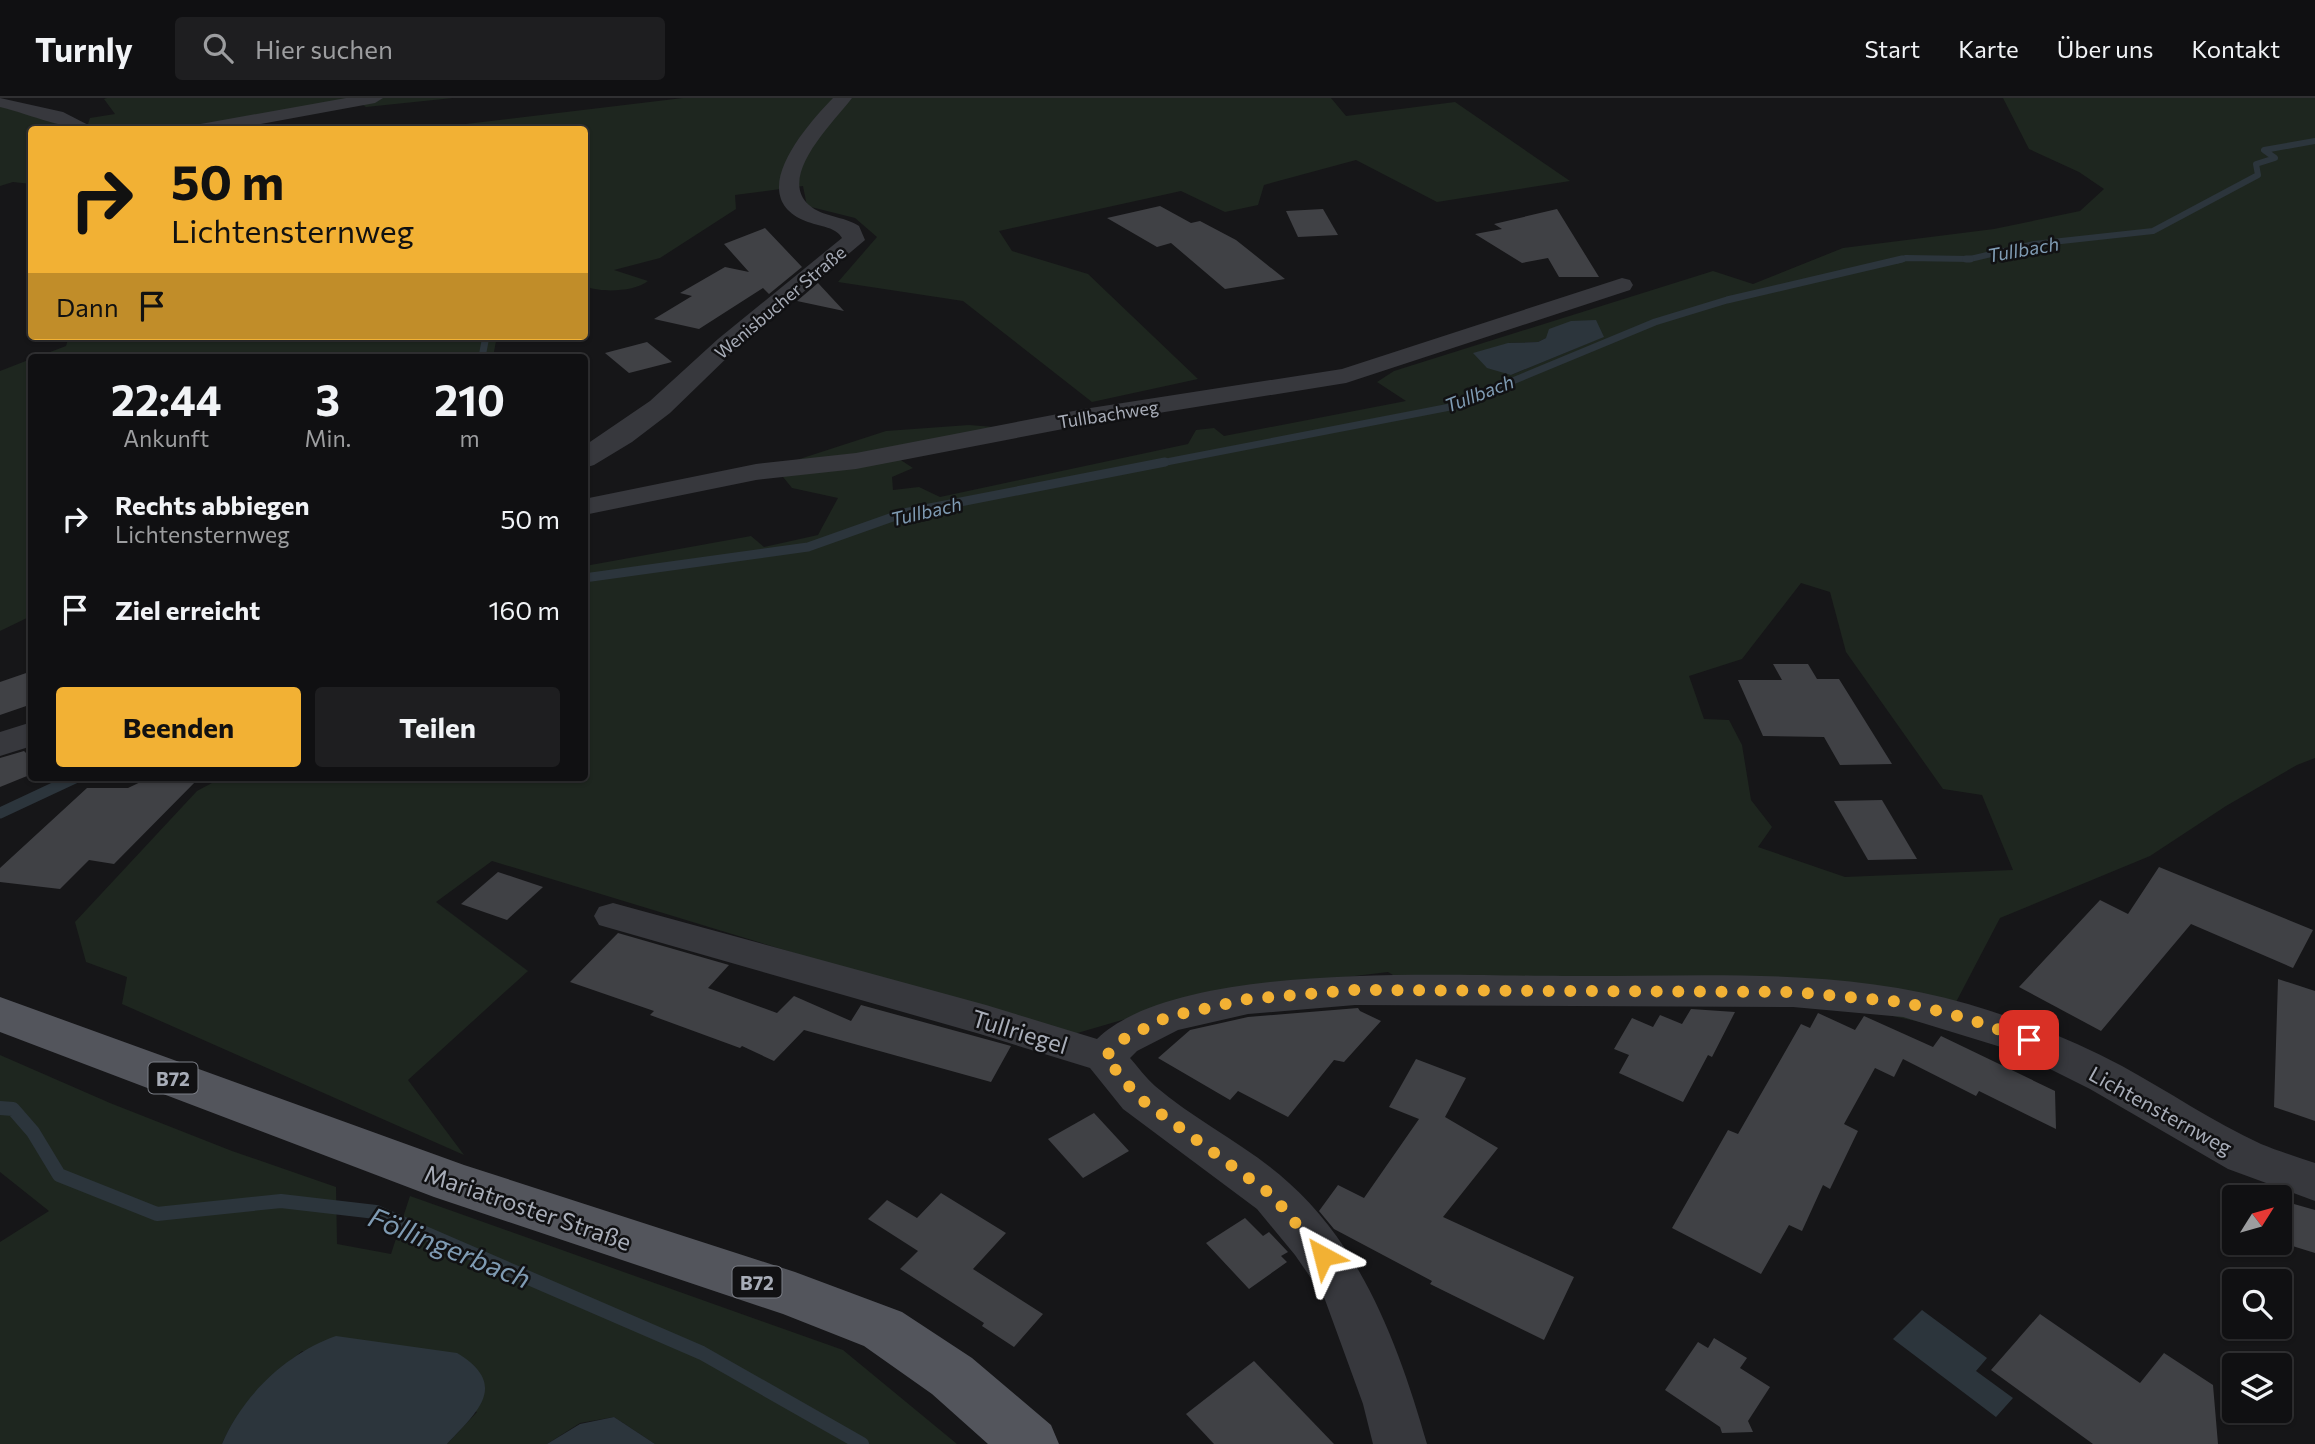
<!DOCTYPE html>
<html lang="de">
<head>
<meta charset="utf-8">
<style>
	:root { --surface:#101012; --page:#1e1e20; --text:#f1f3f6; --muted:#9c9d9f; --line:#303032; --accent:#f2b134 }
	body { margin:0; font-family:Commissioner,sans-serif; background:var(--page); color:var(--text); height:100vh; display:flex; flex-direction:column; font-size:26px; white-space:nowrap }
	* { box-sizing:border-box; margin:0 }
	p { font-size:23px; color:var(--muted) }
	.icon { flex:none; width:38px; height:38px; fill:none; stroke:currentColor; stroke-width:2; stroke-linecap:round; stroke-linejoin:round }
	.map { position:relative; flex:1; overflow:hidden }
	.details { position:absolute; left:28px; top:256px; width:560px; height:427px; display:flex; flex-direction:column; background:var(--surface); border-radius:7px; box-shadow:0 2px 5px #0004,0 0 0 2px var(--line) }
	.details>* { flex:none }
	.hud { position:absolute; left:28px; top:28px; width:560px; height:214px; border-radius:7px; box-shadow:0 2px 5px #0004,0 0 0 2px var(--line); background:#f2b134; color:#111; overflow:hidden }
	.needle { width:46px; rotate:53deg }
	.tools { position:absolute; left:2222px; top:1087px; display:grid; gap:14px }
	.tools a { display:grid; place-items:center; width:70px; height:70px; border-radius:7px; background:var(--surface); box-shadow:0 2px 5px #0004,0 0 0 2px var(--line); font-size:35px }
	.pin { position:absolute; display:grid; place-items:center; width:60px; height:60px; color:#fff; margin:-30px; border-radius:14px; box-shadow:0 4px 10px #0006 }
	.me { position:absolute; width:77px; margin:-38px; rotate:322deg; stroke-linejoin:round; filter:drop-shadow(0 0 5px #0008) }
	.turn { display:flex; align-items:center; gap:24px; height:147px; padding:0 28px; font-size:32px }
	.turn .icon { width:91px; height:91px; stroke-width:2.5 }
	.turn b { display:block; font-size:49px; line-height:60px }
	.then { display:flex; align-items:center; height:66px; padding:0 28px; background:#0003; gap:14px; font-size:26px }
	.eta { display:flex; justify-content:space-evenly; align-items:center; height:119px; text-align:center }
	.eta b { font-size:42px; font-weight:700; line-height:49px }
	.button { display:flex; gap:14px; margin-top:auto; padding:14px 28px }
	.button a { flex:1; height:80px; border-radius:7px; background:var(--accent); color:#111; font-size:28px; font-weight:700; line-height:80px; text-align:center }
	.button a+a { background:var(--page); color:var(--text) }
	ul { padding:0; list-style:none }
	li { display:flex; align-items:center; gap:21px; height:91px; padding:0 28px }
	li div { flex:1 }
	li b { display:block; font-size:26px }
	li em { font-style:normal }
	header { display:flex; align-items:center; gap:42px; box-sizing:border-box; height:98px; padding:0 35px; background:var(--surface); border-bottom:2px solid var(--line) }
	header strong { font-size:33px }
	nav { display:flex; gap:38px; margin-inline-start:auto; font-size:24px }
	.search { width:490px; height:63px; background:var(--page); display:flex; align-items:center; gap:18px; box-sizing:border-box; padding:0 24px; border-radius:7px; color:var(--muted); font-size:26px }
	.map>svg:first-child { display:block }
	.green { fill:#1e261f; fill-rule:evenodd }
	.water { fill:#2c353c }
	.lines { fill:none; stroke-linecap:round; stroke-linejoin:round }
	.stream-far4 { stroke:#2c353c; stroke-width:6 }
	.stream-far3 { stroke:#2c353c; stroke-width:7 }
	.stream-far2 { stroke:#2c353c; stroke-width:9 }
	.stream-far1 { stroke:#2c353c; stroke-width:11 }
	.stream { stroke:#2c353c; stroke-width:14 }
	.building { fill:#404145 }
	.minor { fill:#37383d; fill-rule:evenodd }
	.tertiary { fill:#37383d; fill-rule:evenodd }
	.primary { fill:#53555c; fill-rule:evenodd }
	.route { stroke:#f2b134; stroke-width:12; stroke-dasharray:0 21.6 }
	.labels { text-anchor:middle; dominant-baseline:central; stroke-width:5; stroke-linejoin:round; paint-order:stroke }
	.far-street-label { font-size:18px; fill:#a8adb8; stroke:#111113 }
	.far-water-label { font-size:19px; font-style:italic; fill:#7f9bb3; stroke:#111113 }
	.shield { fill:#111113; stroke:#7b7e86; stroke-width:2 }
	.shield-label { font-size:19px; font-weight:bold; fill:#a8adb8 }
	.street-label { font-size:21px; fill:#a8adb8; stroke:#111113 }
	.near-street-label { font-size:24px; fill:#a8adb8; stroke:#111113 }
	.near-water-label { font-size:28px; font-style:italic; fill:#7f9bb3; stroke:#111113 }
</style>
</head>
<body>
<header>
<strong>Turnly</strong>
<div class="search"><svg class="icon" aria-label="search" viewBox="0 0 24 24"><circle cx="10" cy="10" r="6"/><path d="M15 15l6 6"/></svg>Hier suchen</div>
<nav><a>Start</a><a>Karte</a><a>Über uns</a><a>Kontakt</a></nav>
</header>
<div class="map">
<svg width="2315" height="1346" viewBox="0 0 2315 1346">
	<rect width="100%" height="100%" fill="#161618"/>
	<!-- green -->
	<g class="green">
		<path d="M107 0H453L366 9 354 1 184 31H98L88 26 90 20 115 16 104 1Z"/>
		<path d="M683 0H1331L1346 18 1455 4 1570 83 1437 104 1356 62 1264 87 1258 107 1225 114 1181 93 999 133 1012 153 1088 176 1198 281 1092 304 963 203 838 184 877 139 855 120 807 108 803 88 735 97 736 111 660 160 614 172 648 183C634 194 600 195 585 188L584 32H415Z"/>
		<path d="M2003 0H2315V660L2297 667 2226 708 2150 758 2000 820 1943 929 1888 917 1781 907 1431 900 1388 874 1215 895 1067 938 492 763 436 804 528 873 408 982 464 1057 122 906 127 879 86 864 75 824 197 693 223 679H584L585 468 751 438 764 449 818 437 838 400 792 390 775 369 886 333 969 327 1044 333 896 359 913 370 892 379 893 392 919 389 940 399 1188 346 1196 332 1214 330 1224 338 1406 303 1377 284 1394 273 1713 173 1753 186 1843 150 1994 131 2080 113 2104 91 2079 74 2029 51ZM1603 238V239L1511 277 1508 245 1538 244 1546 240ZM1801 485 1830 494 1846 554 1943 691 1982 697 2013 772 1845 779 1758 749 1772 729 1751 702 1742 647 1729 622 1704 621 1689 578 1742 561Z"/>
		<path d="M0 8 76 31 32 32 31 86 13 84 0 88Z"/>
		<path d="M69 238H497L493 259H37L66 248Z"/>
		<path d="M31 261V518L0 533V273Z"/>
		<path d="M0 957 110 1005 232 1053 336 1089 337 1146 391 1156 410 1098 843 1252 957 1346H655L614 1319 580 1325 547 1346H447L477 1314 302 1253C269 1281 239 1305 222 1346H0V1144L49 1113 0 1074Z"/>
	</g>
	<!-- water -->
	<g class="water">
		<path d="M1596 222 1604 239 1511 277 1487 270 1473 255 1508 245 1538 244 1546 240 1549 231 1571 223Z"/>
		<path d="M1922 1212 1987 1260 1976 1273 2013 1300 1996 1319 1893 1241Z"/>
		<path d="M336 1238 457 1255C510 1287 477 1314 447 1346H222C242 1298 287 1255 336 1238Z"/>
		<path d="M614 1319 655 1346H547L580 1326Z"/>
	</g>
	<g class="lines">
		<!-- stream-far4 -->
		<path class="stream-far4" d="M1895 163 1906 160 1970 161 2034 146 2153 133 2258 77 2256 66 2275 60 2264 52 2315 43"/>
		<!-- stream-far3 -->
		<g class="stream-far3">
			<path d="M1966 161H1970"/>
			<path d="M482 259 486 238"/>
			<path d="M1156 366 1450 309 1655 224 1727 202 1902 161"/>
		</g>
		<!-- stream-far2 -->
		<path class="stream-far2" d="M584 480 808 449 904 415 1165 364"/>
		<!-- stream-far1 -->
		<path class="stream-far1" d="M0 715 77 679"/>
		<!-- stream -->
		<path class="stream" d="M0 1010 13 1011 33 1034 59 1077 157 1116 281 1103 376 1114 702 1255 862 1346"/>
	</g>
	<!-- building -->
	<g class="building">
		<path d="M1160 108 1191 125 1200 123 1236 142 1285 181 1225 191 1171 145 1157 149 1107 120Z"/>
		<path d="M1323 111 1338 137 1298 139 1286 113Z"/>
		<path d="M1557 111 1599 179H1559L1548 160 1522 165 1475 136 1502 131 1494 126Z"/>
		<path d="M765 130 802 169 769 196 763 190 699 231 654 221 692 198 680 195 725 169 749 174 724 146Z"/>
		<path d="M818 185 844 213 797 203Z"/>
		<path d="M647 244 672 264 629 275 605 255Z"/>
		<path d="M1773 566H1808L1817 581H1839L1892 666 1840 667 1824 639 1763 638 1738 582H1782Z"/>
		<path d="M32 573V606L0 617V584Z"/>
		<path d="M24 653 32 661V676L0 689V660Z"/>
		<path d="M151 679H200L114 766 89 762 60 791 0 784V770L87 690H128Z"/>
		<path d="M1882 702 1917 761 1868 762 1834 703Z"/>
		<path d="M2159 769 2313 832 2293 870 2191 826 2101 933 2019 889 2100 802 2128 816Z"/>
		<path d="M498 774 543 789 507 822 461 806Z"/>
		<path d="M618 835 729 867 708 890 777 915 794 898 851 923 861 907 1011 948 991 984 804 932 774 963 742 948 740 950 650 917 654 913 570 884Z"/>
		<path d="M2278 881 2315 893V1023L2274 1009Z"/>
		<path d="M1358 910 1360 913 1381 923 1344 964 1334 962 1288 1019 1238 993 1230 1002 1158 960 1190 932 1248 919Z"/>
		<path d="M1691 911 1735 914 1712 959 1708 957 1683 1004 1619 975 1629 957 1614 951 1632 920 1653 929 1660 917 1682 926Z"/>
		<path d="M1818 915 1855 932 1864 918 1933 949 1941 938 2055 993 2056 1031 1979 993 1976 998 1903 961 1894 979 1875 970 1844 1026 1858 1033 1830 1091 1823 1087 1802 1133 1789 1127 1761 1176 1672 1130 1728 1032 1738 1036 1801 926 1810 930Z"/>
		<path d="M1416 961 1466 980 1445 1019 1498 1050 1443 1119 1574 1179 1544 1242 1430 1186 1432 1183 1334 1131 1319 1113 1338 1087 1364 1100 1419 1021 1389 1009Z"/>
		<path d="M1094 1015 1129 1053 1083 1080 1048 1041Z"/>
		<path d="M941 1095 1006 1135 973 1171 1043 1216 1014 1249 982 1228 984 1225 900 1171 918 1153 868 1121 887 1102 917 1120Z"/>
		<path d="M2280 1102 2315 1112V1155L2280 1144Z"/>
		<path d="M1245 1120 1263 1138 1269 1134 1288 1154 1281 1158 1287 1164 1249 1191 1206 1145Z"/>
		<path d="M2040 1216 2140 1285 2164 1255 2213 1287 2218 1346H2093L1991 1272Z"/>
		<path d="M1714 1240 1747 1260 1740 1270 1770 1289 1748 1323 1753 1334 1722 1335 1720 1329 1665 1292 1698 1244 1708 1250Z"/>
		<path d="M1254 1263 1334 1346H1214L1186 1316Z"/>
	</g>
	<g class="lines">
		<!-- minor -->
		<g class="minor">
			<path d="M0 0 63 14 98 32C65 32 32 17 0 9Z"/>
			<path d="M346 0H383L375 5 228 32H186L195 27Z"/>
			<path d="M1622 180 1630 182 1633 187 1630 192 1346 285 1084 327 856 371 756 382 584 417V401L756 366 856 355 1084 311 1342 271Z"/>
			<path d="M613 805 986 907 1097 941C1178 862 1452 878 1563 878 1698 879 1838 868 1968 906 2022 922 2073 942 2122 968 2168 993 2213 1024 2261 1046 2278 1053 2297 1059 2315 1065V1103L2228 1071 2090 991 2014 953 1903 919 1793 909 1355 907 1248 916 1178 932 1137 953 1130 960C1138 969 1146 980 1155 988 1197 1024 1249 1048 1289 1085 1364 1152 1400 1252 1427 1346H1373L1363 1306 1324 1199 1295 1157 1257 1111 1123 1011 1090 970 980 936 599 827 594 818 599 809Z"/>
		</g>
		<!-- tertiary -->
		<g class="tertiary">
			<path d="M833 0H852C836 22 776 78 809 107 822 119 844 118 859 128L865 142 736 251 670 315 632 344 594 367 584 370V348L650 303 718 241 842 140C836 128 815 128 803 122 745 96 807 27 833 0Z"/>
			<path d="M32 624V648L0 658V634Z"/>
		</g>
		<!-- primary -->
		<path class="primary" d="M0 899 464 1067 795 1174 902 1214 972 1260 1051 1327 1059 1346H988L932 1296 864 1248 783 1216 434 1099 0 934Z"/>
	</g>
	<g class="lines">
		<!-- route -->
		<path class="route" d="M1323 1158 1273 1098 1138 999 1105 959 1122 942 1167 919 1248 901 1354 892 1793 894 1903 904 1966 920 2029 942"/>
	</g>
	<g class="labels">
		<!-- far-street labels -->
		<g class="far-street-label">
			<text transform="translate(780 204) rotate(-40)">Wenisbucher Straße</text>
			<text transform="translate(1108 316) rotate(-9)">Tullbachweg</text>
		</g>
		<!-- far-water labels -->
		<g class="far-water-label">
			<text transform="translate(2023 151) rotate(-10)">Tullbach</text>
			<text transform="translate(1479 295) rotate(-21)">Tullbach</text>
			<text transform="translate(926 413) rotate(-13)">Tullbach</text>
		</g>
		<!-- shield labels -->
		<g class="shield">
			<rect x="148.5" y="964.5" width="49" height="31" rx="5"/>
			<rect x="732.5" y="1168.5" width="49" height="31" rx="5"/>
		</g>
		<g class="shield-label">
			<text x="173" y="980">B72</text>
			<text x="757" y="1184">B72</text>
		</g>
		<!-- street labels -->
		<g class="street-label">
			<text transform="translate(2161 1012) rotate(29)">Lichtensternweg</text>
		</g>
		<!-- near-street labels -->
		<g class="near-street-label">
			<text transform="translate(1020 933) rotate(17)">Tullriegel</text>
			<text transform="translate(528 1109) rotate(19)">Mariatroster Straße</text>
		</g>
		<!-- near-water labels -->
		<g class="near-water-label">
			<text transform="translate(450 1149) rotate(22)">Föllingerbach</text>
		</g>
	</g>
</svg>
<div class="tools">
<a><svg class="needle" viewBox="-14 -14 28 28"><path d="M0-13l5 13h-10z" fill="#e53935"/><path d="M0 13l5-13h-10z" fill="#9c9d9f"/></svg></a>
<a><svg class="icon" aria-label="search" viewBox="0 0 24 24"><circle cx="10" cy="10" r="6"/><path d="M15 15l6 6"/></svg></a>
<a><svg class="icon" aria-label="layers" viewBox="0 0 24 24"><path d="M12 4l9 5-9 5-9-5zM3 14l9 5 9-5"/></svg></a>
</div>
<div class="pin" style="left:2029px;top:942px;background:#d93025"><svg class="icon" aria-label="arrive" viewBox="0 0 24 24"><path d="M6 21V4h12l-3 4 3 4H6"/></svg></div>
<svg class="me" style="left:1323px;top:1158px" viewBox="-20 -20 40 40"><path d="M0-17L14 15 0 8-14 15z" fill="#f2b134" stroke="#fff" stroke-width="4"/></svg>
<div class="hud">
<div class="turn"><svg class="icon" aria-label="right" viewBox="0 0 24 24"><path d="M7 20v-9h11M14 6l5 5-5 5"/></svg><div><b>50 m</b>Lichtensternweg</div></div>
<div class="then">Dann<svg class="icon" aria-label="arrive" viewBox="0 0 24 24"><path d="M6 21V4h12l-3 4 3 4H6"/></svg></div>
</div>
<section class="details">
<div class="eta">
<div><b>22:44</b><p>Ankunft</p></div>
<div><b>3</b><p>Min.</p></div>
<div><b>210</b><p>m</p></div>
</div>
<ul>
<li><svg class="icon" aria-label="right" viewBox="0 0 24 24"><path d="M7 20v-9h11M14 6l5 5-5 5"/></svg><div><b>Rechts abbiegen</b><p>Lichtensternweg</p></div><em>50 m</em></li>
<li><svg class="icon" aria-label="arrive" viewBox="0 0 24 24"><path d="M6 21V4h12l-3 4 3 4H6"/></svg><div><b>Ziel erreicht</b></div><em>160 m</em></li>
</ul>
<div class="button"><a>Beenden</a><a>Teilen</a></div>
</section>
</div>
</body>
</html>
